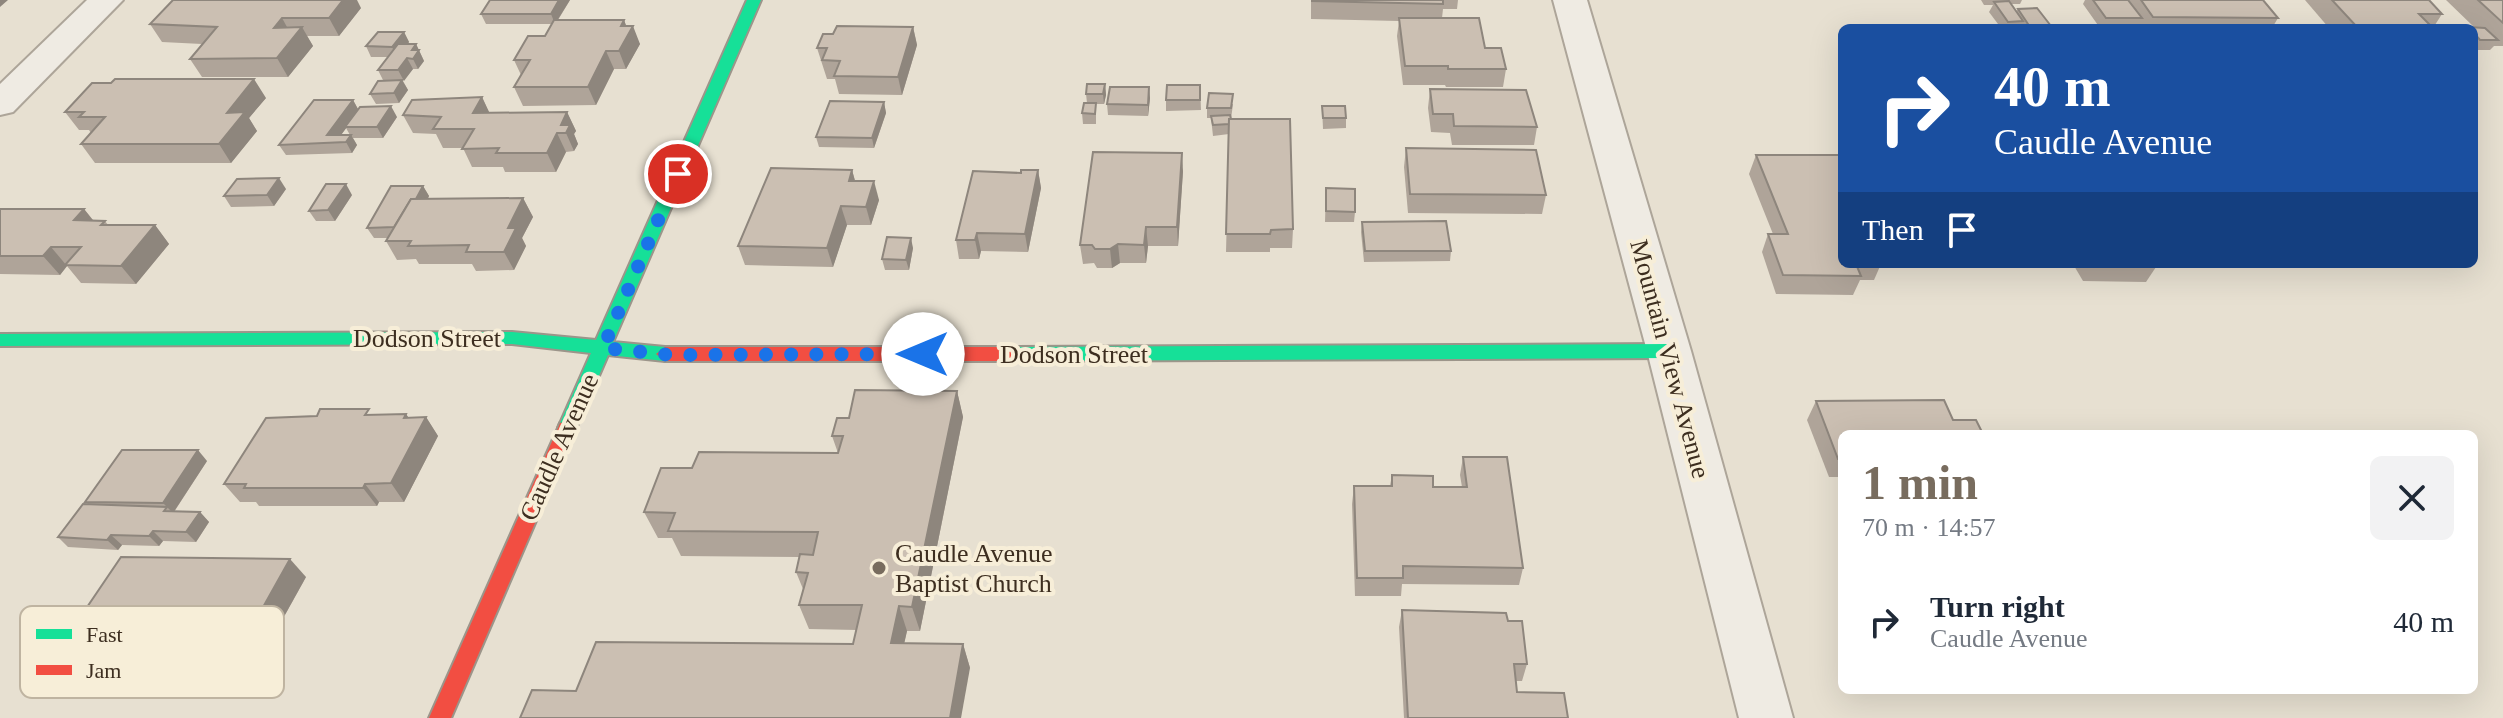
<!DOCTYPE html>
<html lang="en">
<head>
<meta charset="utf-8">
<style>
	:root { --surface:#fff; --page:#f2f2f3; --text:#1f2937; --muted:#747a83; --accent:#786c5e }
	body { margin:0; font-family:"Times New Roman",serif; background:var(--page); color:var(--text); height:100vh; display:flex; flex-direction:column; font-size:30px; white-space:nowrap }
	* { box-sizing:border-box; margin:0 }
	p { font-size:26px; color:var(--muted) }
	.icon { flex:none; width:44px; height:44px; fill:none; stroke:currentColor; stroke-width:2; stroke-linecap:round; stroke-linejoin:round }
	.map { position:relative; flex:1; overflow:hidden }
	.drawer { position:absolute; left:1838px; top:430px; width:640px; height:264px; display:flex; flex-direction:column; background:var(--surface); border-radius:12px; box-shadow:0 8px 32px #0002 }
	.drawer>* { flex:none }
	.banner { position:absolute; left:1838px; top:24px; width:640px; height:244px; border-radius:12px; box-shadow:0 8px 32px #0002; background:#1a4fa0; color:#fff; overflow:hidden }
	.pin { position:absolute; display:grid; place-items:center; width:68px; height:68px; color:#fff; margin:-34px; border:4px solid #fff; border-radius:50%; box-shadow:0 2px 8px #0007 }
	.me { position:absolute; width:88px; margin:-44px; rotate:270deg; stroke-linejoin:round; filter:drop-shadow(0 0 6px #0008) }
	.turn { display:flex; align-items:center; gap:28px; height:168px; padding:0 24px; font-size:36px }
	.turn .icon { width:104px; height:104px; stroke-width:2.5 }
	.turn b { display:block; font-size:56px; line-height:68px }
	.then { display:flex; align-items:center; height:76px; padding:0 24px; background:#0003; gap:16px; font-size:30px }
	.round { display:grid; place-items:center; flex:none; width:84px; height:84px; border-radius:12px; background:var(--page) }
	.headline { display:flex; align-items:center; justify-content:space-between; height:136px; padding:0 24px }
	h1 { font-size:48px; font-weight:700; line-height:60px; color:var(--accent) }
	ul { padding:0; list-style:none }
	li { display:flex; align-items:center; gap:24px; height:112px; padding:0 24px }
	li div { flex:1 }
	li b { display:block; font-size:30px }
	li em { font-style:normal }
	.map>svg:first-child { display:block }
	.lines { fill:none; stroke-linecap:round; stroke-linejoin:round }
	.street-casing { stroke:#ada599; stroke-width:4 }
	.fast-casing { stroke:#9c958a; stroke-width:4 }
	.jam-casing { stroke:#9c958a; stroke-width:4 }
	.street { fill:#efebe3; fill-rule:evenodd }
	.fast { fill:#16e098; fill-rule:evenodd }
	.jam { fill:#f24e42; fill-rule:evenodd }
	.wall { fill:#afa499; fill-rule:evenodd }
	.shaded-wall { fill:#8e867d }
	.building { fill:#cbbfb2; stroke:#8e867d; stroke-width:2 }
	.route { stroke:#1a73e8; stroke-width:14; stroke-dasharray:0 25.2 }
	.poi-dot { fill:#786c5e; stroke:#f7eed8; stroke-width:3 }
	.labels { text-anchor:middle; dominant-baseline:central; stroke-width:8; stroke-linejoin:round; paint-order:stroke }
	.street-label { font-size:26px; fill:#3d2e20; stroke:#f7eed8 }
	.poi-label { font-size:26px; fill:#3d2e20; stroke:#f7eed8; text-anchor:start }
	.key { fill:#f7eed8; stroke:#bfb4a1; stroke-width:2 }
	.key-label { font-size:22px; fill:#3d2e20 }
</style>
</head>
<body>
<div class="map">
<svg width="2503" height="718" viewBox="0 0 2503 718">
	<rect width="100%" height="100%" fill="#e7e0d1"/>
	<g class="lines">
		<defs>
			<g id="street">
				<path d="M87 0H123L13 112 0 115V84Z"/>
				<path d="M1553 0H1587L1691 351 1793 718H1739L1647 351Z"/>
			</g>
			<g id="fast">
				<path d="M747 0H761L613 342 665 347 674 354 665 361 608 355 574 433H560L558 428 591 353 512 344 0 346V334L512 332 596 340Z"/>
				<path d="M1669 344 1678 351 1669 358 1016 361 1007 354 1016 347Z"/>
			</g>
			<g id="jam">
				<path d="M665 347H1016L1025 354 1016 361H665L656 354Z"/>
				<path d="M567 421 574 423 576 428 451 718H429L558 428 560 423Z"/>
			</g>
		</defs>
		<!-- street casing -->
		<use href="#street" class="street-casing"/>
		<!-- fast casing -->
		<use href="#fast" class="fast-casing"/>
		<!-- jam casing -->
		<use href="#jam" class="jam-casing"/>
		<!-- street -->
		<use href="#street" class="street"/>
		<!-- fast -->
		<use href="#fast" class="fast"/>
		<!-- jam -->
		<use href="#jam" class="jam"/>
	</g>
	<!-- wall -->
	<g class="wall">
		<path d="M570 0 558 20H624L626 26 640 44 626 69H614L596 105 523 106 514 87 521 75 514 60 545 36 552 24H486L481 14Z"/>
		<path d="M1311 0H1458L1457 9H1443L1442 18 1485 48 1506 69 1503 87H1446L1445 85H1403L1397 36 1399 21 1311 19Z"/>
		<path d="M1981 0H2022L2020 4H2011L2016 12 2018 9 2051 26 2050 28H2001L1989 12 1993 5H1984Z"/>
		<path d="M2085 0H2263L2278 18 2272 28H2138L2137 27V28H2100L2083 4Z"/>
		<path d="M2305 0H2429L2442 14 2433 28H2329Z"/>
		<path d="M2446 0H2503V46H2494L2490 50H2474V28H2467L2474 27Z"/>
		<path d="M361 8 339 36H307L313 46 288 77H202L190 59 202 44 162 42 150 24Z"/>
		<path d="M913 27 917 45 902 95 839 94 835 79H827L817 48 833 34Z"/>
		<path d="M404 32 409 42 408 44H416L424 61 418 69H413L403 81 408 90 399 103 376 104 370 94 383 80 378 70 388 57H371L366 46Z"/>
		<path d="M1105 84 1106 95 1104 104H1096V124H1083L1082 113 1087 103 1086 94Z"/>
		<path d="M1200 85 1201 110 1166 111V100Z"/>
		<path d="M1430 89 1537 127 1534 145H1452L1450 133 1431 132 1428 108Z"/>
		<path d="M482 97 489 113 567 112 576 131 574 134 578 144 574 151 566 152 556 172H505L503 167H472L463 148H443L436 134 413 133 403 115Z"/>
		<path d="M266 98 249 118 257 131 231 163H95L81 144 91 133 89 130H79L65 112Z"/>
		<path d="M1150 98 1148 116 1108 115 1107 104Z"/>
		<path d="M353 100 358 109 397 117 383 138H353L357 145 352 153 286 155 279 145ZM346 128 350 135H341Z"/>
		<path d="M884 102 886 113 874 148 819 147 816 137Z"/>
		<path d="M1233 104 1231 119 1293 229 1292 248H1270V252H1226L1229 134 1213 136 1211 118H1207V108Z"/>
		<path d="M1322 106 1346 118V128L1323 129Z"/>
		<path d="M1406 148 1546 195 1542 214 1408 213 1404 167Z"/>
		<path d="M1756 155 1842 264H1881L1874 280H1860L1853 295 1776 294 1762 252 1768 234H1773L1749 174Z"/>
		<path d="M852 170 855 181 879 200 871 225H847L833 267 745 265 738 246Z"/>
		<path d="M1038 170 1041 188 1028 252 981 251 979 259H959L956 240 1021 173Z"/>
		<path d="M1183 171 1178 246H1148L1146 263H1120L1112 268H1097L1094 263 1083 264 1080 245Z"/>
		<path d="M423 186 429 196 428 199 523 198 533 217 522 238 526 246 514 270 476 271 472 264H419L416 259 397 260 386 241 388 238H374L367 228Z"/>
		<path d="M1326 188 1355 212 1354 222H1325Z"/>
		<path d="M286 189 274 206 231 207 224 196Z"/>
		<path d="M352 195 335 221H316L309 211Z"/>
		<path d="M0 209H84L93 220 105 221 108 225H155L169 244 136 284 81 283 67 266 60 275 0 274Z"/>
		<path d="M1362 222 1451 251 1450 261 1364 262 1361 232Z"/>
		<path d="M913 248 909 270H885L882 259Z"/>
		<path d="M2073 264H2158L2146 282 2083 281Z"/>
		<path d="M957 391 963 417 920 631H907L904 643 963 644 970 668 576 691 853 644 857 630 809 629 799 605 803 589 796 572 800 557 681 556 672 538H658L644 512 692 468 838 453 832 436 849 418Z"/>
		<path d="M1816 401 1842 434V477H1829L1807 420Z"/>
		<path d="M406 414 408 417H426L438 436 404 502H379L377 506H259L256 502H240L224 484 373 415Z"/>
		<path d="M1463 457 1523 568 1519 585 1402 584 1401 596H1355L1352 504 1354 486H1390L1392 475 1433 487H1462L1460 475Z"/>
		<path d="M207 461 174 512H200L209 522 196 542 163 541 159 546 122 545 118 550 68 547 58 537 88 504 85 502Z"/>
		<path d="M306 577 256 667H78L58 650Z"/>
		<path d="M1402 610 1508 621 1527 664 1522 681H1516L1517 692 1568 718H1404L1399 627Z"/>
	</g>
	<!-- shaded-wall -->
	<g class="shaded-wall">
		<path d="M0 0H8L0 7Z"/>
		<path d="M343 0H357L361 8 339 36 329 18Z"/>
		<path d="M559 0H570L555 24 551 14Z"/>
		<path d="M282 18 292 36 274 28Z"/>
		<path d="M624 20 629 33 633 26 640 44 626 69 619 51 621 26Z"/>
		<path d="M302 27 313 46 288 77 277 58Z"/>
		<path d="M913 27 917 45 902 95 898 77Z"/>
		<path d="M404 32 409 42 397 57 392 47Z"/>
		<path d="M416 44 424 61 418 69 413 59 412 50Z"/>
		<path d="M606 51 614 69 596 105 588 87Z"/>
		<path d="M407 58 413 69 404 81 398 70Z"/>
		<path d="M254 79 266 98 249 118 257 131 231 163 219 144 227 113Z"/>
		<path d="M402 80 408 90 399 103 394 93Z"/>
		<path d="M1105 84 1106 95 1104 104 1103 94Z"/>
		<path d="M1149 87 1150 98 1148 116V105Z"/>
		<path d="M482 97 491 116 473 113Z"/>
		<path d="M353 100 359 111 335 143 327 135Z"/>
		<path d="M884 102 886 113 874 148 872 138Z"/>
		<path d="M391 106 397 117 383 138 377 127Z"/>
		<path d="M567 112 576 131 574 134 578 144 574 151 566 133 561 125Z"/>
		<path d="M557 133 566 152 556 172 547 153Z"/>
		<path d="M351 135 357 145 352 153 346 142Z"/>
		<path d="M1182 153 1183 171 1178 246 1177 227Z"/>
		<path d="M852 170 857 188 849 181Z"/>
		<path d="M1038 170 1041 188 1028 252 1025 234Z"/>
		<path d="M279 178 286 189 274 206 267 195Z"/>
		<path d="M874 181 879 200 871 225 866 207Z"/>
		<path d="M346 184 352 195 335 221 328 210Z"/>
		<path d="M423 186 429 196 406 238 400 227Z"/>
		<path d="M523 198 533 217 522 238 526 246 514 270 504 252 508 228Z"/>
		<path d="M841 206 847 225 833 267 827 248Z"/>
		<path d="M84 209 99 228 74 220Z"/>
		<path d="M155 225 169 244 136 284 121 266Z"/>
		<path d="M1146 227 1148 246 1146 263 1144 245Z"/>
		<path d="M977 233 981 251 979 259 975 240Z"/>
		<path d="M911 238 913 248 909 270 906 260Z"/>
		<path d="M1118 244 1120 263 1112 268 1110 249Z"/>
		<path d="M51 247 67 266 60 275 43 256Z"/>
		<path d="M957 391 963 417 920 631 912 607Z"/>
		<path d="M406 414 418 432 426 417 438 436 404 502 391 483Z"/>
		<path d="M198 450 207 461 173 513 163 503Z"/>
		<path d="M365 484 379 502 377 506 363 488Z"/>
		<path d="M200 512 209 522 196 542 186 532Z"/>
		<path d="M153 531 163 541 159 546 149 536Z"/>
		<path d="M111 535 122 545 118 550 107 540Z"/>
		<path d="M290 559 306 577 256 667 239 650Z"/>
		<path d="M899 606 907 631 899 667 891 643Z"/>
		<path d="M963 644 970 668 961 718H950Z"/>
	</g>
	<!-- building -->
	<g class="building">
		<path d="M173 0H343L329 18H282L274 28 302 27 277 58 190 59 217 27 150 24Z"/>
		<path d="M490 0H559L551 14H481Z"/>
		<path d="M1312 0H1443V4L1312 1Z"/>
		<path d="M2093 0H2128L2142 18H2106Z"/>
		<path d="M2141 0H2263L2278 18 2153 17Z"/>
		<path d="M2332 0H2429L2442 14H2419L2433 28 2357 27Z"/>
		<path d="M2478 0H2503V23Z"/>
		<path d="M2009 1 2023 21 2008 22 1994 2Z"/>
		<path d="M2037 8 2051 26 2030 27 2018 9Z"/>
		<path d="M1399 18H1479L1485 48H1501L1506 69H1448V66H1405Z"/>
		<path d="M554 20H624L621 26H633L619 51H606L588 87H514L530 60H514L528 36H545Z"/>
		<path d="M837 26 913 27 898 77 834 76 840 61 822 60 827 48H817L823 34H833Z"/>
		<path d="M2468 27 2485 28 2498 40H2480L2474 33V28Z"/>
		<path d="M378 32H404L392 47 366 46Z"/>
		<path d="M398 44H416L412 50H419L413 59 407 58 398 70H378Z"/>
		<path d="M115 79H254L227 113 245 112 219 144H81L105 117H79L84 112H65L92 83H111Z"/>
		<path d="M402 80 394 93 370 94 378 81Z"/>
		<path d="M1087 84H1105L1103 94H1086Z"/>
		<path d="M1167 85H1200V100H1166Z"/>
		<path d="M1110 87H1149L1148 105 1107 104Z"/>
		<path d="M1430 89 1526 90 1537 127 1454 126 1453 114H1433Z"/>
		<path d="M1209 93 1233 94 1231 108H1207Z"/>
		<path d="M482 97 473 113 567 112 561 125H570L566 133H557L547 153H496L499 148 462 149 474 129H433L441 117 403 115 412 100Z"/>
		<path d="M314 100H353L327 135H351L346 142 279 145Z"/>
		<path d="M830 101 884 102 872 138 816 137Z"/>
		<path d="M1084 103H1096L1095 114 1082 113Z"/>
		<path d="M391 106 377 127H345L360 107Z"/>
		<path d="M1322 106H1345L1346 118H1323Z"/>
		<path d="M1230 115 1231 119H1229V124L1213 125 1211 116Z"/>
		<path d="M1229 119H1290L1293 229 1271 230 1270 234H1226Z"/>
		<path d="M1406 148 1536 150 1546 195 1410 194Z"/>
		<path d="M1093 152 1182 153 1177 227H1146L1144 245 1118 244 1110 249H1095L1092 245H1080Z"/>
		<path d="M1756 155H1842V264H1856L1861 276 1783 275 1768 234H1788Z"/>
		<path d="M771 168 852 170 849 181H874L866 207 841 206 827 248 738 246Z"/>
		<path d="M1021 170H1038L1025 234 977 233 975 240H956L973 171 1021 173Z"/>
		<path d="M279 178 267 195 224 196 237 179Z"/>
		<path d="M326 184H346L328 210 309 211Z"/>
		<path d="M391 186H423L416 199H411L394 227 367 228Z"/>
		<path d="M1326 188 1355 189V212L1326 211Z"/>
		<path d="M523 198 508 228H516L504 252H466L469 245 408 246 411 241H386L411 199Z"/>
		<path d="M0 209H84L74 220 105 221 101 225H155L121 266 65 265 81 247H51L43 256H0Z"/>
		<path d="M1446 221 1451 251H1365L1362 222Z"/>
		<path d="M887 237 911 238 906 260 882 259Z"/>
		<path d="M855 390 957 391 912 607 899 606 891 643 963 644 950 718H520L532 690 576 691 596 642 853 644 862 605H799L808 573 796 572 800 554 813 555 818 532 668 531 675 513 644 512 661 468H692L699 452 838 453 843 436H832L837 418H849Z"/>
		<path d="M1944 400 1953 420H1976L1983 434H1842V459H1838L1816 401Z"/>
		<path d="M320 409H369L365 415 406 414 404 418 426 417 391 483 365 484 363 488H244L246 484H224L266 418 317 416Z"/>
		<path d="M122 450H198L163 503 85 502Z"/>
		<path d="M1463 457H1507L1523 568 1403 566V578H1357L1354 486H1392V475L1433 476V487H1467Z"/>
		<path d="M83 504 167 507 164 511 200 512 186 532 153 531 149 536 111 535 107 540 58 537Z"/>
		<path d="M121 557 290 559 239 650H58Z"/>
		<path d="M1402 610 1506 613 1508 621H1522L1527 664H1514L1517 692 1564 693 1568 718H1408Z"/>
	</g>
	<g class="lines">
		<!-- route -->
		<path class="route" d="M678 174 603 348 671 355 923 354"/>
	</g>
	<!-- markers -->
	<circle class="poi-dot" cx="879" cy="568" r="8"/>
	<g class="labels">
		<!-- street labels -->
		<g class="street-label">
			<text x="427" y="338">Dodson Street</text>
			<text x="1074" y="354">Dodson Street</text>
			<text transform="translate(1670 359) rotate(75)">Mountain View Avenue</text>
			<text transform="translate(559 447) rotate(-66)">Caudle Avenue</text>
		</g>
		<!-- poi labels -->
		<g class="poi-label">
			<text x="895" y="553">Caudle Avenue<tspan x="895" dy="30">Baptist Church</tspan></text>
		</g>
	</g>
	<!-- legend -->
	<rect x="20" y="606" width="264" height="92" rx="12" class="key"/>
	<rect x="36" y="629" width="36" height="10" fill="#16e098"/>
	<rect x="36" y="665" width="36" height="10" fill="#f24e42"/>
	<g class="key-label">
		<text x="86" y="642">Fast</text>
		<text x="86" y="678">Jam</text>
	</g>
</svg>
<div class="pin" style="left:678px;top:174px;background:#d93025"><svg class="icon" aria-label="arrive" viewBox="0 0 24 24"><path d="M6 21V4h12l-3 4 3 4H6"/></svg></div>
<svg class="me" style="left:923px;top:354px" viewBox="-20 -20 40 40"><circle r="19" fill="#fff"/><path d="M0-13L10 11 0 6-10 11z" fill="#1a73e8"/></svg>
<div class="banner">
<div class="turn"><svg class="icon" aria-label="right" viewBox="0 0 24 24"><path d="M7 20v-9h11M14 6l5 5-5 5"/></svg><div><b>40 m</b>Caudle Avenue</div></div>
<div class="then">Then<svg class="icon" aria-label="arrive" viewBox="0 0 24 24"><path d="M6 21V4h12l-3 4 3 4H6"/></svg></div>
</div>
<section class="drawer">
<div class="headline"><div><h1>1 min</h1><p>70 m · 14:57</p></div><a class="round"><svg class="icon" aria-label="close" viewBox="0 0 24 24"><path d="M6 6l12 12M18 6L6 18"/></svg></a></div>
<ul>
<li><svg class="icon" aria-label="right" viewBox="0 0 24 24"><path d="M7 20v-9h11M14 6l5 5-5 5"/></svg><div><b>Turn right</b><p>Caudle Avenue</p></div><em>40 m</em></li>
</ul>
</section>
</div>
</body>
</html>
